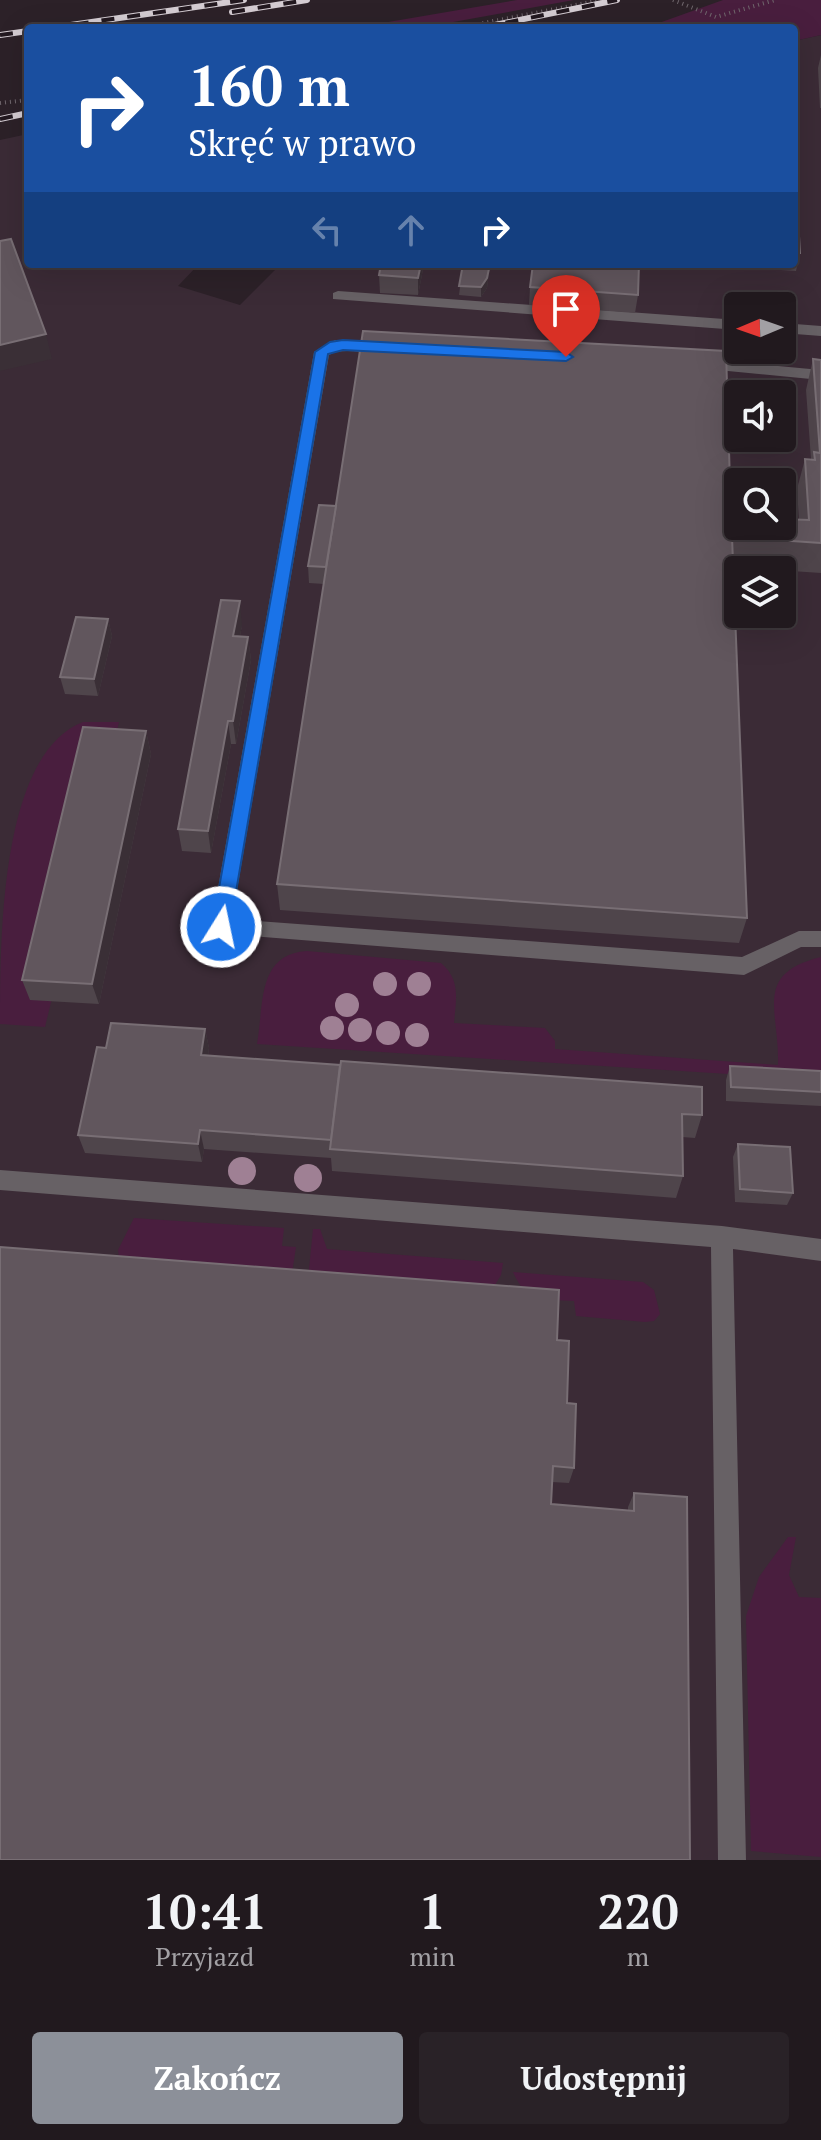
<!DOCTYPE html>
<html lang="pl">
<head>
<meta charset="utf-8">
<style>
	:root { --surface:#21191e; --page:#292227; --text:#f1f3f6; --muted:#a2a0a4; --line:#3e383c; --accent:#8c9099 }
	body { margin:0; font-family:"PT Serif",serif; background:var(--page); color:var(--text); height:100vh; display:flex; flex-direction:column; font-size:30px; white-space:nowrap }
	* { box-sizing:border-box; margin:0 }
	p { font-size:26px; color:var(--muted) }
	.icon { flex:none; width:44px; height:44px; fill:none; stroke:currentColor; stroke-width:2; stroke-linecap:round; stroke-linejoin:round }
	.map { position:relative; height:1860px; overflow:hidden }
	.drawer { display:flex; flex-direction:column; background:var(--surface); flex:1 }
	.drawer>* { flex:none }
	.banner { position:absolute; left:24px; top:24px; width:774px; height:244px; border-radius:8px; box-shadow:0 8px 32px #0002,0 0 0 2px var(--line); background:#1a4fa0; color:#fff; overflow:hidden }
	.needle { width:52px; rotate:268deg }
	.fabs { position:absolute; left:724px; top:292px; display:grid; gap:16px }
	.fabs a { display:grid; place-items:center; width:72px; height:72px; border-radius:8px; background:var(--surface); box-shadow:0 8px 32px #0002,0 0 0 2px var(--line); font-size:40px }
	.pin { position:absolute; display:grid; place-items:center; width:68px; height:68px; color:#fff; margin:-82px -34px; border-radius:50% 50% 50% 0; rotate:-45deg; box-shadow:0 0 8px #0007 }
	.pin .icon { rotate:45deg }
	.me { position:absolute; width:88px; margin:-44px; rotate:10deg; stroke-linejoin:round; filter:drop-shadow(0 0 6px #0008) }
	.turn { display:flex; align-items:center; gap:28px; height:168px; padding:0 32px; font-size:36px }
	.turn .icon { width:104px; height:104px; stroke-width:2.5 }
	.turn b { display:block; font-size:56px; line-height:68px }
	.lanes { display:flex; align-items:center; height:76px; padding:0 32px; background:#0003; justify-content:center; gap:40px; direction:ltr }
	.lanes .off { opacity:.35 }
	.eta { display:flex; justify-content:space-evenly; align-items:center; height:136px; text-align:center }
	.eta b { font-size:48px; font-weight:800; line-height:56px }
	.cta { display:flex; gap:16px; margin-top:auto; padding:16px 32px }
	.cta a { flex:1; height:92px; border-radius:8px; background:var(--accent); color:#fff; font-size:32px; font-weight:800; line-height:92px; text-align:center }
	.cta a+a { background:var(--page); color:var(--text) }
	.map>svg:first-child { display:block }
	.built { fill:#3b2b36; fill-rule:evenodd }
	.green { fill:#491e3e }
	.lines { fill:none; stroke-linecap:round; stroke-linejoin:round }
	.path { stroke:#70676d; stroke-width:4; stroke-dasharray:1 4; stroke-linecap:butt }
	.minor { fill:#676165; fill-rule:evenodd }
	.rail-casing { stroke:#d4ccd2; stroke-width:6 }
	.rail { stroke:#22181f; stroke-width:4; stroke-dasharray:13; stroke-linecap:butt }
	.tree { fill:#9f8094 }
	.wall { fill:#4f454b }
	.shaded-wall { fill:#3a2f36 }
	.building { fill:#61565d; stroke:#786e74; stroke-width:2 }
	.route { fill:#1a73e8; stroke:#114b97; stroke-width:2 }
</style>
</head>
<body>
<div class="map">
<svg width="821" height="1860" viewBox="0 0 821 1860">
	<rect width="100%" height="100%" fill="#2c2128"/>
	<!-- built -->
	<path class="built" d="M821 35V1860H0V140L28 134V264H199L178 286 240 305 281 264H794V41ZM738 306H782V350H738ZM738 394H782V438H738ZM738 482H782V526H738ZM738 570H782V614H738Z"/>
	<!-- green -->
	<g class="green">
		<path d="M517 0H574L420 28H353Z"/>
		<path d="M723 0H821V35L794 41V28H645Z"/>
		<path d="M83 722H119L45 1027 0 1024C0 938 0 754 83 722Z"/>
		<path d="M307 951 441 963C461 980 456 999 454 1023L545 1028 555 1041V1049L778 1065C780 1011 752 974 821 957V1080L257 1044C264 1004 257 954 307 951Z"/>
		<path d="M134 1218 284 1228 282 1246 296 1247 291 1280 119 1256 118 1250Z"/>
		<path d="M313 1229H320L327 1249 503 1263 501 1275 492 1290 308 1279Z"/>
		<path d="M513 1272 643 1282 654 1290 660 1314 654 1321 645 1322 576 1316 574 1301C543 1299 527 1304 513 1272Z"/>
		<path d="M788 1537H796L789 1575 799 1597 821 1598V1857L751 1851 746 1616 759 1577Z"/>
	</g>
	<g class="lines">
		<!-- path -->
		<g class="path">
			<path d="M673 0 716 17 775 0"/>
			<path d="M458 28 601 0"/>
			<path d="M0 103 28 100"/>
		</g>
		<!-- minor -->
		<g class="minor">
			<path d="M338 291 738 320V330L333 299V293Z"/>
			<path d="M782 323 821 326V336L782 333Z"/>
			<path d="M335 340 386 342 394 347C378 361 348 344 329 355L232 919 742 957 799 931H821V947H801L744 975 214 933 211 927 314 352Z"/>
			<path d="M702 359 821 370V380L697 368V360Z"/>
			<path d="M0 1170 722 1226 821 1239V1261L733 1249 746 1860H718L711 1247 0 1190Z"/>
		</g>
		<defs>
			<g id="rail">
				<path d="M232 12 307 0"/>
				<path d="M50 28 244 0"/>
				<path d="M480 28 617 0"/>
				<path d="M0 35 28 31"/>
				<path d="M0 119 28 113"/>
			</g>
		</defs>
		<!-- rail casing -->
		<use href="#rail" class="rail-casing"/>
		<!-- rail -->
		<use href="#rail" class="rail"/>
	</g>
	<!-- trees -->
	<g class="tree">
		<circle cx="385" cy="984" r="12"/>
		<circle cx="419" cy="984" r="12"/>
		<circle cx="347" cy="1005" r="12"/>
		<circle cx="332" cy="1028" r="12"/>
		<circle cx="360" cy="1030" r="12"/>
		<circle cx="388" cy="1033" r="12"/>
		<circle cx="417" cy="1035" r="12"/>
		<circle cx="242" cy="1171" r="14"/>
		<circle cx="308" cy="1178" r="14"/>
	</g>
	<!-- wall -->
	<g class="wall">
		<path d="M821 55V108H820L818 68Z"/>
		<path d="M794 194 799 210 795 227H794Z"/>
		<path d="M794 236 800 253 796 271 707 265V264H794Z"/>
		<path d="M424 264 418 295 380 293 379 275Z"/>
		<path d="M463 264H490L487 288 481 297 459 295Z"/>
		<path d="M530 287 638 295 635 313 529 305Z"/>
		<path d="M813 359 821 360V573L733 567 747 918 739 943 280 910 277 884 324 584 309 583 308 566 731 516 799 520 797 489 805 459H811L806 390Z"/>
		<path d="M108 619 112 636 98 696 65 694 60 677Z"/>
		<path d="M242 625 240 636 248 637 251 660 236 744H231L211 853 182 851 178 829Z"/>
		<path d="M146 731 151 754 99 1004 30 1000 22 980Z"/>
		<path d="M205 1029 209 1048 208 1056 702 1115 695 1138 682 1137 683 1176 676 1198 332 1171 331 1158 204 1149 202 1162 85 1153 78 1135 106 1048Z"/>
		<path d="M730 1066 821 1071V1106L726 1101V1080Z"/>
		<path d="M738 1144 793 1193 787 1205 735 1202 733 1157Z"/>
		<path d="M557 1340 567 1403 574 1468 569 1483 552 1482 551 1504 628 1510V1507L634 1493 690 1860H0Z"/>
	</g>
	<!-- shaded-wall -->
	<g class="shaded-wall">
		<path d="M421 264H424L418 295V278Z"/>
		<path d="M490 264 487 288 481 297V287Z"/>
		<path d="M46 334 52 359 0 371V345Z"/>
		<path d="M240 601 242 625 236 659 233 636Z"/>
		<path d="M108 619 112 636 98 696 94 679Z"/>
		<path d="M248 637 251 660 236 744 233 721Z"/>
		<path d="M228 721 231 744 211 853 208 831Z"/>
		<path d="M146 731 151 754 99 1004 92 984Z"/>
		<path d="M205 1029 209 1048 206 1074 201 1055Z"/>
		<path d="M200 1130 204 1149 202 1162 198 1144Z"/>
	</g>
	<!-- building -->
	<g class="building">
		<path d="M794 136 796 178H794Z"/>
		<path d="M794 194 799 195V210L794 209Z"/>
		<path d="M794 236H799L800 253H794Z"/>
		<path d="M11 239 46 334 0 345V241Z"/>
		<path d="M381 264H421L418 278 379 275Z"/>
		<path d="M463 264H490L487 278 481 287 459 286Z"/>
		<path d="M533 264H639L638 295 530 287Z"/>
		<path d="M363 331 726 351 731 516H738V526H782V519L809 520 805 459 815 460 814 452 820 453 813 359 821 360V543L732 537 747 918 277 884Z"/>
		<path d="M319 505 336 506 326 567 308 566Z"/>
		<path d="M221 600 240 601 233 636 248 637 233 721H228L208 831 178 829Z"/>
		<path d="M76 617 108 619 94 679 60 677Z"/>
		<path d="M83 727 146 731 92 984 22 980Z"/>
		<path d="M111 1023 205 1029 201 1055 340 1065 331 1140 200 1130 198 1144 78 1135 97 1047 106 1048Z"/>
		<path d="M341 1061 702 1087V1115L682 1114 683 1176 330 1149Z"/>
		<path d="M730 1066 821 1071V1092L731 1087Z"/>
		<path d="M738 1144 790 1147 793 1193 740 1189Z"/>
		<path d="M0 1247 559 1290 557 1340 569 1341 567 1403 576 1404 574 1468 553 1466 551 1504 634 1511V1493L687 1497 690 1860H0Z"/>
	</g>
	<!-- route -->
	<path class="route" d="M343 340 566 352 573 357 566 361 343 350 328 354 230 927 228 933H215L212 927 315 352 330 342Z"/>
</svg>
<div class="fabs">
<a><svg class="needle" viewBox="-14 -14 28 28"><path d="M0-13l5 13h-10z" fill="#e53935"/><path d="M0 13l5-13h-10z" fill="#a2a0a4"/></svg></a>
<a><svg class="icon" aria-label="sound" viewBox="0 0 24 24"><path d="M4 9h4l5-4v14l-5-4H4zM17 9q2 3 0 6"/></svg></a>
<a><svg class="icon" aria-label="search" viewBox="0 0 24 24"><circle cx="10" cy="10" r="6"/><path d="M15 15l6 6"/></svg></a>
<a><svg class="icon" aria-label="layers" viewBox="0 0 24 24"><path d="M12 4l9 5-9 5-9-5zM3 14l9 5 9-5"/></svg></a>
</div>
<div class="pin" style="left:566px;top:357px;background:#d93025"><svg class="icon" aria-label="arrive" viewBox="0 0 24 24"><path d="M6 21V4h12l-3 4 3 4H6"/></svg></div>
<svg class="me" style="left:221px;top:927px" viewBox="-20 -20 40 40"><circle r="17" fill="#1a73e8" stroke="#fff" stroke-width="3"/><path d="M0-11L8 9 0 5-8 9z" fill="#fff"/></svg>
<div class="banner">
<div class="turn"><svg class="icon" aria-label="right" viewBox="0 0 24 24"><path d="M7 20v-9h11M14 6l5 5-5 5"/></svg><div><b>160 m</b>Skręć w prawo</div></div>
<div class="lanes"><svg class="icon off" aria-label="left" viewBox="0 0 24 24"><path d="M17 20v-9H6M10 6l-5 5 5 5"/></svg><svg class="icon off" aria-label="ahead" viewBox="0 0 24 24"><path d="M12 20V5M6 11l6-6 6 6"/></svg><svg class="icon" aria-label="right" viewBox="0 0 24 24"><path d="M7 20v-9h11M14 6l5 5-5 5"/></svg></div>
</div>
</div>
<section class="drawer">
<div class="eta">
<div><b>10:41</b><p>Przyjazd</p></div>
<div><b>1</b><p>min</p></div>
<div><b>220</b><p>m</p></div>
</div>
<div class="cta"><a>Zakończ</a><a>Udostępnij</a></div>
</section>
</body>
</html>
